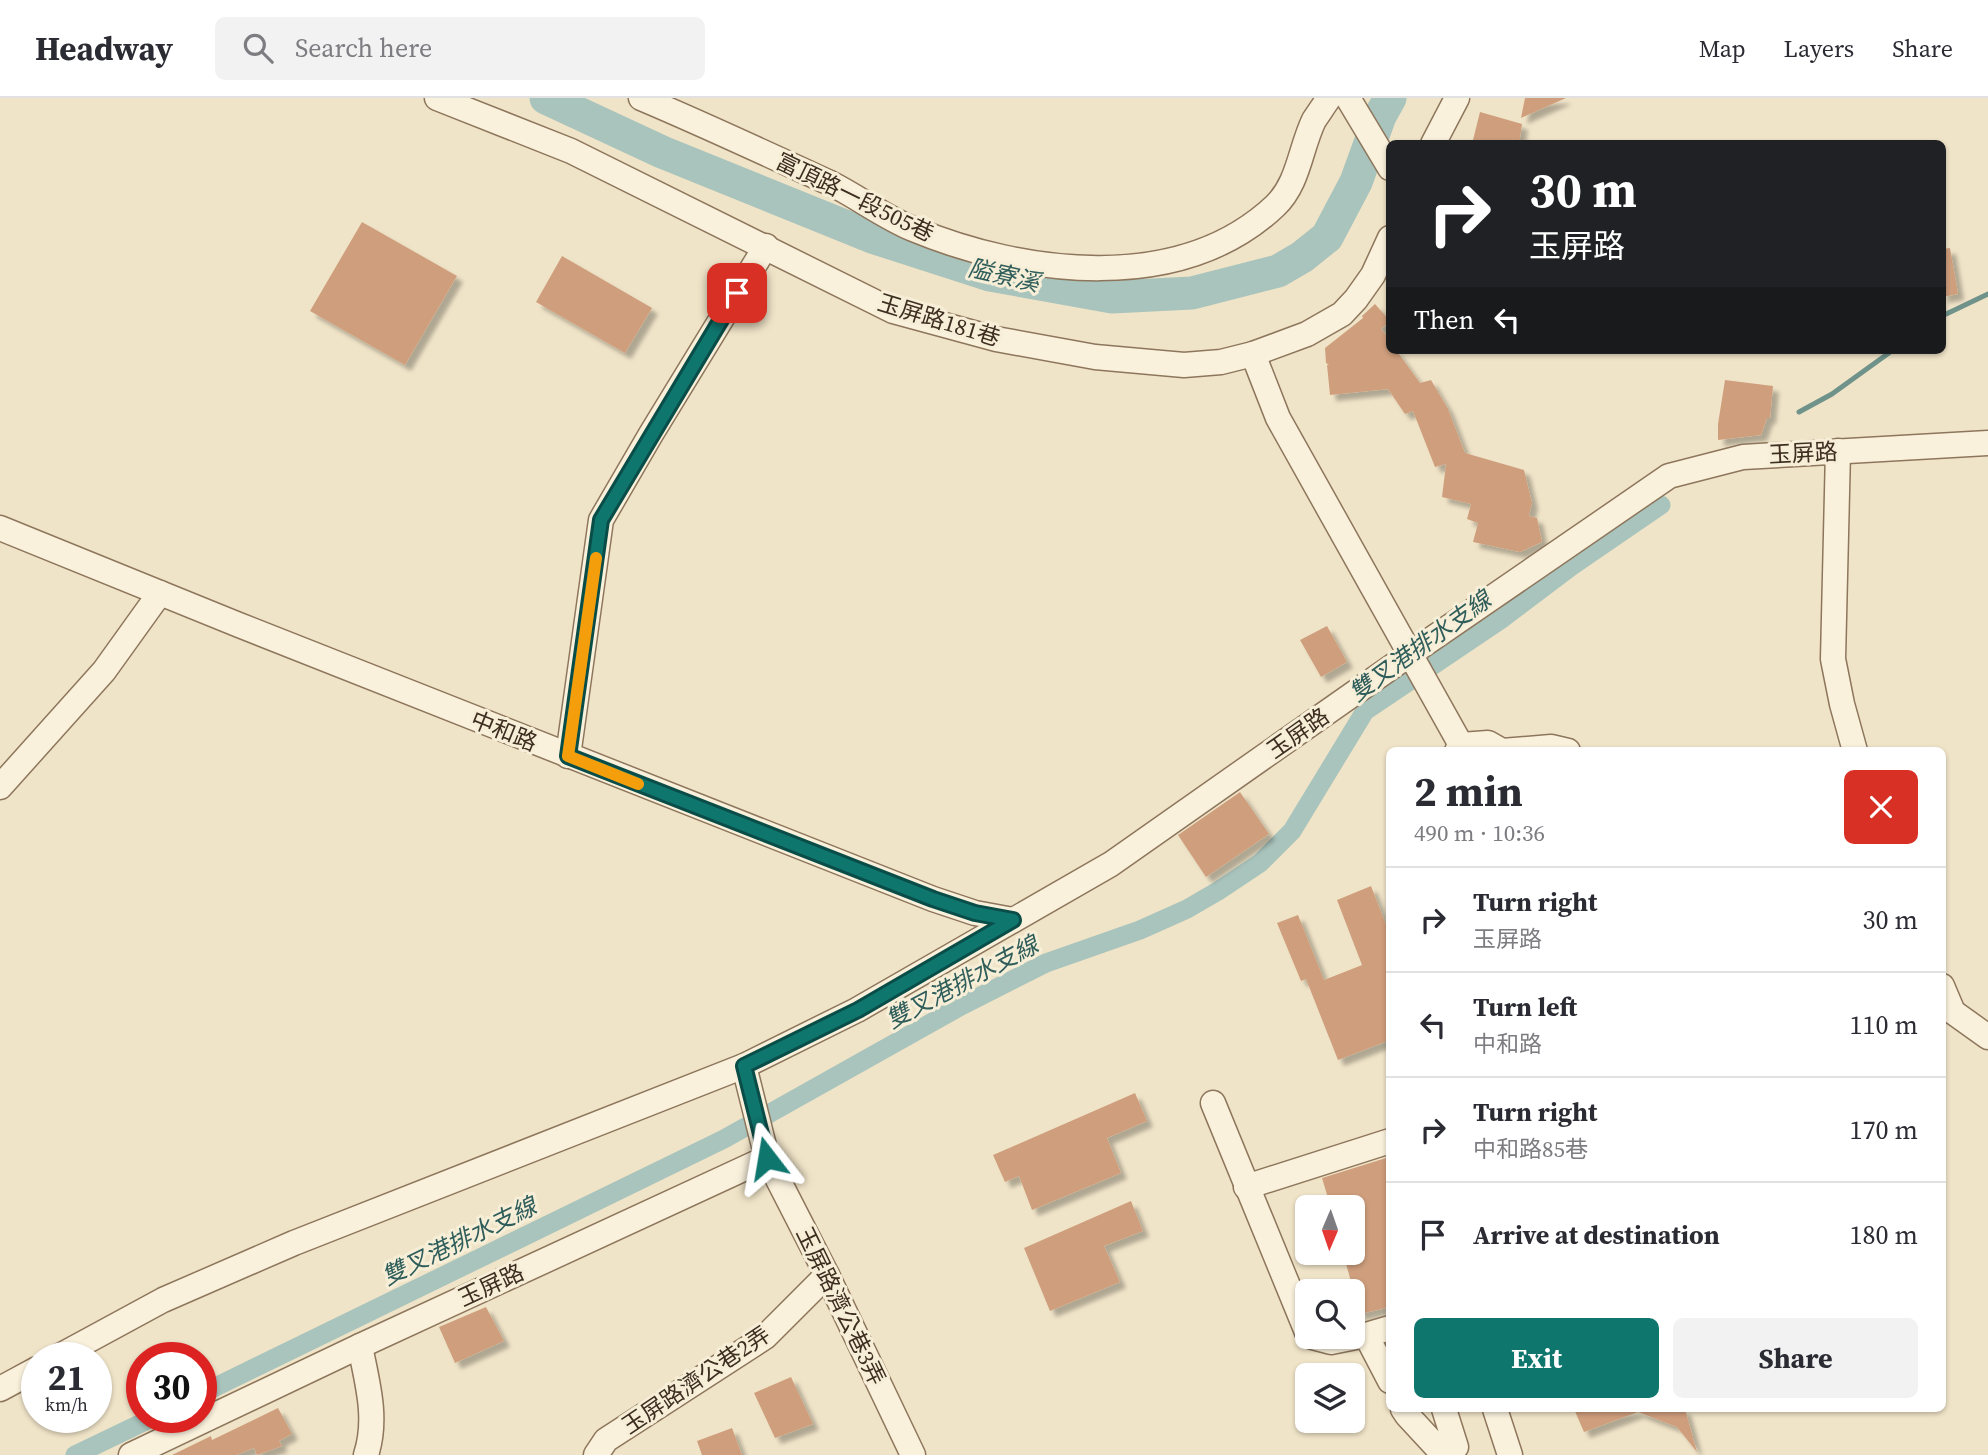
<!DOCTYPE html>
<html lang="en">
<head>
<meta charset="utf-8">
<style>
	:root { --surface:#fff; --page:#f2f2f3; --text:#2b2b33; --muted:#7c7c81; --line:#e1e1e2; --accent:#0f766e }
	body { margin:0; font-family:"Source Serif 4","Noto Sans TC",serif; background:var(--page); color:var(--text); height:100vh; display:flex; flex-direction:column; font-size:26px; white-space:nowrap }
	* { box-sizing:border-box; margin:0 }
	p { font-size:23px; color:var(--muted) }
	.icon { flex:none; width:38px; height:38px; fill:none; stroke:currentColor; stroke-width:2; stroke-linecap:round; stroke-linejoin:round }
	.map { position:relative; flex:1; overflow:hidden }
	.drawer { position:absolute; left:1386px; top:649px; width:560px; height:665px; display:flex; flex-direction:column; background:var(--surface); border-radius:10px; box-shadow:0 2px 5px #0004 }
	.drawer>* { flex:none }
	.guide { position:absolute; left:1386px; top:42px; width:560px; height:214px; border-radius:10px; box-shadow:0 2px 5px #0004; background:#202124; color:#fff; overflow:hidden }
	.needle { width:46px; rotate:182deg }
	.buttons { position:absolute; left:1295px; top:1097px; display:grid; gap:14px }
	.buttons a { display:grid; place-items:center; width:70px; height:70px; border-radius:10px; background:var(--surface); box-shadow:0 2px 5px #0004; font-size:35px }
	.speed { position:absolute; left:21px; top:1244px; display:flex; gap:14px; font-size:35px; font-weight:700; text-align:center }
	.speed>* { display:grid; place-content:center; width:91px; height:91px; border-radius:50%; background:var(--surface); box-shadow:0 2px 5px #0004; line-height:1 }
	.speed small { font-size:18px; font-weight:400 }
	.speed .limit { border:10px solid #d22; background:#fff; color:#111 }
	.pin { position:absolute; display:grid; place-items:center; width:60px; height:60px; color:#fff; margin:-30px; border-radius:14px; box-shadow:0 4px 10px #0006 }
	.me { position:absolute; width:77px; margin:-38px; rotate:346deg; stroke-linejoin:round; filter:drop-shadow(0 0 5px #0008) }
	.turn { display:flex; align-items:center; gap:24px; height:147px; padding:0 28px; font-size:32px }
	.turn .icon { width:91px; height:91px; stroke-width:2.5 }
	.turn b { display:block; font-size:49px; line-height:60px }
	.then { display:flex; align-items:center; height:66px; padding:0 28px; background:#0003; gap:14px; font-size:26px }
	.round { display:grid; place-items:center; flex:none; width:74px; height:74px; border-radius:10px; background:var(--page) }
	.headline { display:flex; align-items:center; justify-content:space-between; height:119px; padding:0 28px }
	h1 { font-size:42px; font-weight:700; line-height:52px }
	.button { display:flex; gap:14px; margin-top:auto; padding:14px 28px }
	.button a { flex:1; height:80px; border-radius:10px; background:var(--accent); color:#fff; font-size:28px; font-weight:700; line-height:80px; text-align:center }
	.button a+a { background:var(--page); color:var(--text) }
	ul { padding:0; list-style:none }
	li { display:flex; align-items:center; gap:21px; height:105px; padding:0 28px; border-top:2px solid var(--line) }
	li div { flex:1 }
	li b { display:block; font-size:26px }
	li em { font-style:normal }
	header { display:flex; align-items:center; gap:42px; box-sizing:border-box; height:98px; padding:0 35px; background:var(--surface); border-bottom:2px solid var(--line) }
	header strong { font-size:33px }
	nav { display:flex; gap:38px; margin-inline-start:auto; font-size:24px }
	.search { width:490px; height:63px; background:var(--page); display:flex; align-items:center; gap:18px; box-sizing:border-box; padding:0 24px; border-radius:10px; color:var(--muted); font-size:26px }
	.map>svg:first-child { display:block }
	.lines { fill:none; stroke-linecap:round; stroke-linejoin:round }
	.stream { stroke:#6f938a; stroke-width:5 }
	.canal { stroke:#a9c4bc; stroke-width:19 }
	.river { stroke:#a9c4bc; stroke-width:33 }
	.building { fill:#cf9f7d; filter:url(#shadow) }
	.minor-casing { stroke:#8d765c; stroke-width:27 }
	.minor { stroke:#faf1dc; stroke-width:24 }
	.route-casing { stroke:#0a4d48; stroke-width:18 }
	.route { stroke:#0f766e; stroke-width:12 }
	.slow { stroke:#f59e0b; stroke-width:12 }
	.labels { text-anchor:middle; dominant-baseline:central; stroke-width:6; stroke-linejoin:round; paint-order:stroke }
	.street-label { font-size:23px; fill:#3d2e20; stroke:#f7eed8 }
	.water-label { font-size:24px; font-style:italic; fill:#2f5d5a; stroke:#f7eed8 }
</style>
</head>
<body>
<header>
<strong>Headway</strong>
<div class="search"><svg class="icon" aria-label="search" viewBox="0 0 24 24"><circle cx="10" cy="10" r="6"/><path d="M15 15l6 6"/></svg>Search here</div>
<nav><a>Map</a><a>Layers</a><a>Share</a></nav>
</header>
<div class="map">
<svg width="1988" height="1357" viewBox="0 0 1988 1357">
	<defs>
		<filter id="shadow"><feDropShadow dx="6" dy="6" stdDeviation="2" flood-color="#0004"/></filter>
	</defs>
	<rect width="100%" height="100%" fill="#f0e4c8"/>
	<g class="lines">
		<!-- stream -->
		<g class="stream">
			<path d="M1942 218 1988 196"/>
			<path d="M1799 314 1832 296 1893 252"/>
		</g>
		<!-- canal -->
		<g class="canal">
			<path d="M201 1296 724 1041 961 908 1046 865 1140 832 1187 811 1218 793 1260 765 1292 733 1365 613 1503 520 1572 468 1661 407"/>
			<path d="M75 1357 152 1320"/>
		</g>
		<!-- river -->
		<path class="river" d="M546 0 662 54 872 139 990 177 1112 199 1192 195 1278 173 1302 159 1327 139 1356 84 1380 18 1390 0"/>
	</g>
	<!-- building -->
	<g class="building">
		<path d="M1525 0H1566L1521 20Z"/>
		<path d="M1480 14 1522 26 1519 46H1472Z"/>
		<path d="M362 124 457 178 405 267 310 213Z"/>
		<path d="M1950 150 1958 196 1942 199V151Z"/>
		<path d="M562 158 652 210 625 255 536 204Z"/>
		<path d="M1375 206 1390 223 1381 231 1390 242V252H1396L1420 285 1431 282 1448 311 1465 355 1524 372 1532 405 1529 418 1537 420 1542 444 1520 454 1473 444 1478 425 1467 421 1471 406 1442 399 1446 366 1435 369 1413 313 1405 316 1388 291 1330 297 1327 267H1329L1326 265 1325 250 1363 220 1362 218Z"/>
		<path d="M1725 282 1773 288 1770 320H1767L1761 337 1718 342V326Z"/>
		<path d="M1327 528 1347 564 1321 579 1300 542Z"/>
		<path d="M1240 694 1269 736 1206 779 1178 737Z"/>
		<path d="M1371 788 1390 837V942L1338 962 1306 881 1301 883 1277 825 1298 817 1324 882 1362 867 1337 802Z"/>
		<path d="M1135 995 1147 1023 1107 1040 1121 1075 1032 1112 1019 1078 1005 1084 993 1057Z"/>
		<path d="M1386 1060 1390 1071V1209L1360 1216 1343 1155H1353V1110H1331L1322 1080Z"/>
		<path d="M1131 1103 1143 1133 1104 1148 1120 1184 1050 1213 1024 1150Z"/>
		<path d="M486 1209 504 1243 455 1265 439 1229Z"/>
		<path d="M791 1279 813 1326 775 1340 754 1295Z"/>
		<path d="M278 1310 292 1336 279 1343 282 1348 257 1357 254 1350 236 1357H172L211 1338 212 1342Z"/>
		<path d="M1574 1311H1685L1697 1354 1677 1329 1638 1314 1584 1334Z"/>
		<path d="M732 1330 742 1357H702L697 1343Z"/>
	</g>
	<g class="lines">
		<defs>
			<g id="minor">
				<path d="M437 0 571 53 893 213 996 241 1095 259 1184 267 1221 264 1253 256 1307 236 1342 216 1356 201 1373 177 1390 140"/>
				<path d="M641 0C705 27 767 56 830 85 858 99 884 119 913 131 1024 177 1180 197 1275 108 1299 85 1300 51 1314 22 1319 15 1324 7 1329 0"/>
				<path d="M1348 0 1390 70"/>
				<path d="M1433 46 1457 0"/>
				<path d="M1253 256 1278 320 1461 647 1457 653"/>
				<path d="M1838 353 1833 561 1842 606 1855 653"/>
				<path d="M0 430 239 527 933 801 975 815 1013 822"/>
				<path d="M1461 647 1488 645 1502 653 1551 649 1568 653"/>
				<path d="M568 658 601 422 651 336 766 148"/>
				<path d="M0 689 104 573 160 495"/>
				<path d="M1942 888 1953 914 1988 939"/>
				<path d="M1213 1005 1307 1234"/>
				<path d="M767 1060 827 1177 913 1357"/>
				<path d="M1246 1089 1390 1043"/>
				<path d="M1366 1237 1390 1230"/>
				<path d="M1312 1239 1331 1244 1366 1237 1390 1283"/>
				<path d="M360 1248C367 1284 378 1320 366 1357"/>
				<path d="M56 1260 163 1202 294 1145 744 968 857 912 1111 766 1410 556 1669 378 1743 359 1988 345"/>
				<path d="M0 1291 37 1271"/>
				<path d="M1403 1311 1407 1317 1443 1356 1456 1349 1444 1311"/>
				<path d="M1495 1311 1510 1357"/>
				<path d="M131 1357 360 1248 767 1060 744 968"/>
				<path d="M596 1357 606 1342 765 1239 827 1177"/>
			</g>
		</defs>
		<!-- minor casing -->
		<use href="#minor" class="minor-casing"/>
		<!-- minor -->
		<use href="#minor" class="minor"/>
	</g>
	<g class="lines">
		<defs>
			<path id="route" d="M737 195 601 422 568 658 933 801 975 815 1013 822 858 912 744 968 767 1060"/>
		</defs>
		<!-- route casing -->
		<use href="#route" class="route-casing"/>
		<!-- route -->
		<use href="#route" class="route"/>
		<!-- slow -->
		<path class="slow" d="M596 460 568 658 638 686"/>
	</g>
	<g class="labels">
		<!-- street labels -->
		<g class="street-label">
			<text transform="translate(855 99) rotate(26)">富頂路一段505巷</text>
			<text transform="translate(939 222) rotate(17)">玉屏路181巷</text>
			<text transform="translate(1803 355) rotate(-3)">玉屏路</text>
			<text transform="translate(504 633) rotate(22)">中和路</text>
			<text transform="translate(1298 635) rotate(-35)">玉屏路</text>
			<text transform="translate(491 1187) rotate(-25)">玉屏路</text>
			<text transform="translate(841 1208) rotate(64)">玉屏路濟公巷3弄</text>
			<text transform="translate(696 1282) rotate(-34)">玉屏路濟公巷2弄</text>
		</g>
		<!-- water labels -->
		<g class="water-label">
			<text transform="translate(1004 177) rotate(13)">隘寮溪</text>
			<text transform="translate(1420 548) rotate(-36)">雙叉港排水支線</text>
			<text transform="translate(962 884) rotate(-28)">雙叉港排水支線</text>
			<text transform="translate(459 1143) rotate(-26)">雙叉港排水支線</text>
		</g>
	</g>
</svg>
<div class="buttons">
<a><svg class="needle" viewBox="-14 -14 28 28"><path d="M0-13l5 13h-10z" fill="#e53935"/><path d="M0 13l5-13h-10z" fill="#7c7c81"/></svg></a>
<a><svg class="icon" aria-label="search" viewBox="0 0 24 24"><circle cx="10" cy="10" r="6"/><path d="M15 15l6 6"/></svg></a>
<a><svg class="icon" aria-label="layers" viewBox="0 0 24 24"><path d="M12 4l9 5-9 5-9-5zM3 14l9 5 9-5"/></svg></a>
</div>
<div class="speed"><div>21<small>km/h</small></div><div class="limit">30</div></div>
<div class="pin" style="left:737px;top:195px;background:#d93025"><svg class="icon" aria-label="arrive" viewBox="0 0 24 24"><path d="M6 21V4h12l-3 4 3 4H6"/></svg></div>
<svg class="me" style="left:767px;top:1060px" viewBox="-20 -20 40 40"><path d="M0-17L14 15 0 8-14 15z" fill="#0f766e" stroke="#fff" stroke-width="4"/></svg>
<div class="guide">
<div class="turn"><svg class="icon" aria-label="right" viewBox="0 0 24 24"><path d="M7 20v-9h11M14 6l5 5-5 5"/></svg><div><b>30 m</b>玉屏路</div></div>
<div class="then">Then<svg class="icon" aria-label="left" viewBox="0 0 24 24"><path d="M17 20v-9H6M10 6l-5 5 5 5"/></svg></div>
</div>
<section class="drawer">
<div class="headline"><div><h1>2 min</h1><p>490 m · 10:36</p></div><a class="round" style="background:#d93025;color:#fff"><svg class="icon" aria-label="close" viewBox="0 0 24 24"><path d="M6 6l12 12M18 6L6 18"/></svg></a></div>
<ul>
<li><svg class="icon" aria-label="right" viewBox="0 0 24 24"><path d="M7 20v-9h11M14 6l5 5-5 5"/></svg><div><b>Turn right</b><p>玉屏路</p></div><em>30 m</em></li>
<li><svg class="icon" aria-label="left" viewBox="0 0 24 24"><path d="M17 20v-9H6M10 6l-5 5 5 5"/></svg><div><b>Turn left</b><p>中和路</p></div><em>110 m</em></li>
<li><svg class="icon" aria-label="right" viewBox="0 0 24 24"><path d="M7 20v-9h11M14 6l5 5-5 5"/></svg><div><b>Turn right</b><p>中和路85巷</p></div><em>170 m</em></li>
<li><svg class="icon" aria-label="arrive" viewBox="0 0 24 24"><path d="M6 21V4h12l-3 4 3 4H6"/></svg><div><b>Arrive at destination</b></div><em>180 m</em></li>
</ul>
<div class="button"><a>Exit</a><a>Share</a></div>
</section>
</div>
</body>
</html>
